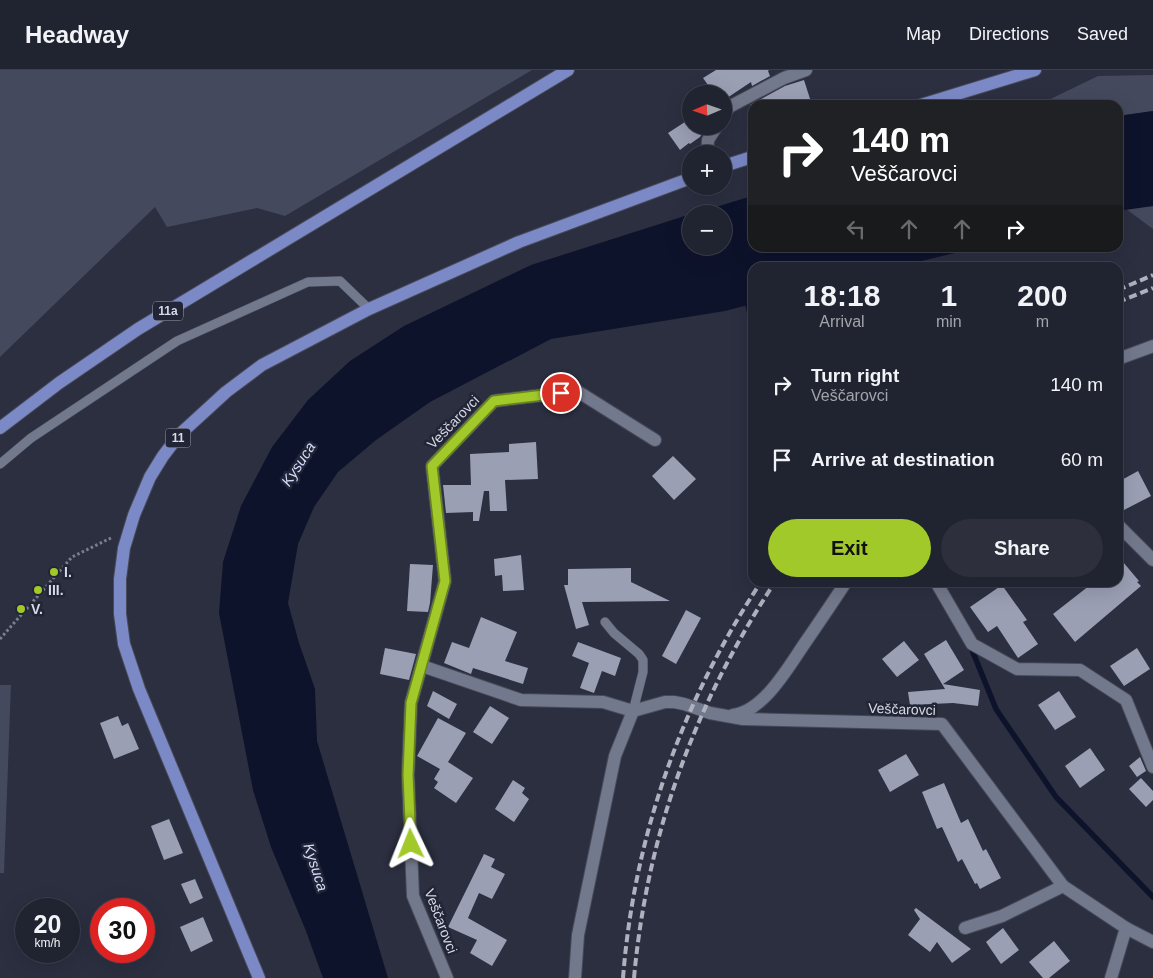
<!DOCTYPE html>
<html lang="en">
<head>
<meta charset="utf-8">
<style>
	:root { --surface:#202330; --page:#2d2f3c; --text:#f1f3f6; --muted:#a2a4ab; --line:#3d404c; --accent:#a1c929 }
	body { margin:0; font-family:Helvetica,sans-serif; background:var(--page); color:var(--text); height:100vh; display:flex; flex-direction:column; font-size:19px; white-space:nowrap }
	* { box-sizing:border-box; margin:0 }
	p { font-size:16px; color:var(--muted) }
	.icon { flex:none; width:28px; height:28px; fill:none; stroke:currentColor; stroke-width:2; stroke-linecap:round; stroke-linejoin:round }
	.map { position:relative; flex:1; overflow:hidden }
	.sheet { position:absolute; left:748px; top:192px; width:375px; height:325px; display:flex; flex-direction:column; background:var(--surface); border-radius:15px; box-shadow:0 5px 20px #0002,0 0 0 1px var(--line) }
	.sheet>* { flex:none }
	.guide { position:absolute; left:748px; top:30px; width:375px; height:152px; border-radius:15px; box-shadow:0 5px 20px #0002,0 0 0 1px var(--line); background:#202124; color:#fff; overflow:hidden }
	.needle { width:32px; rotate:268deg }
	.buttons { position:absolute; left:682px; top:15px; display:grid; gap:10px }
	.buttons a { display:grid; place-items:center; width:50px; height:50px; border-radius:50%; background:var(--surface); box-shadow:0 5px 20px #0002,0 0 0 1px var(--line); font-size:25px }
	.speed { position:absolute; left:15px; top:828px; display:flex; gap:10px; font-size:25px; font-weight:700; text-align:center }
	.speed>* { display:grid; place-content:center; width:65px; height:65px; border-radius:50%; background:var(--surface); box-shadow:0 5px 20px #0002,0 0 0 1px var(--line); line-height:1 }
	.speed small { font-size:12px; font-weight:400 }
	.speed .limit { border:8px solid #d22; background:#fff; color:#111 }
	.pin { position:absolute; display:grid; place-items:center; width:42px; height:42px; color:#fff; margin:-21px; border:2px solid #fff; border-radius:50%; box-shadow:0 1px 5px #0007 }
	.me { position:absolute; width:55px; margin:-28px; rotate:358deg; stroke-linejoin:round; filter:drop-shadow(0 0 4px #0008) }
	.turn { display:flex; align-items:center; gap:18px; height:105px; padding:0 20px; font-size:22px }
	.turn .icon { width:65px; height:65px; stroke-width:2.5 }
	.turn b { display:block; font-size:35px; line-height:42px }
	.lanes { display:flex; align-items:center; height:48px; padding:0 20px; background:#0003; justify-content:center; gap:25px; direction:ltr }
	.lanes .off { opacity:.35 }
	.eta { display:flex; justify-content:space-evenly; align-items:center; height:85px; text-align:center }
	.eta b { font-size:30px; font-weight:600; line-height:35px }
	.action { display:flex; gap:10px; margin-top:auto; padding:10px 20px }
	.action a { flex:1; height:58px; border-radius:30px; background:var(--accent); color:#111; font-size:20px; font-weight:600; line-height:58px; text-align:center }
	.action a+a { background:var(--page); color:var(--text) }
	ul { padding:0; list-style:none }
	li { display:flex; align-items:center; gap:15px; height:75px; padding:0 20px }
	li div { flex:1 }
	li b { display:block; font-size:19px }
	li em { font-style:normal }
	header { display:flex; align-items:center; gap:30px; box-sizing:border-box; height:70px; padding:0 25px; background:var(--surface); border-bottom:1px solid var(--line) }
	header strong { font-size:24px }
	nav { display:flex; gap:28px; margin-inline-start:auto; font-size:18px }
	.map>svg:first-child { display:block }
	.green { fill:#44495d }
	.water { fill:#0e132c }
	.lines { fill:none; stroke-linecap:round; stroke-linejoin:round }
	.stream { stroke:#0e132c; stroke-width:5.5 }
	.building { fill:#9a9fb4 }
	.lane-casing { stroke:#474a58; stroke-width:10 }
	.street-casing { stroke:#474a58; stroke-width:14 }
	.primary-casing { stroke:#474a58; stroke-width:14 }
	.path { stroke:#7b7f8d; stroke-width:3; stroke-dasharray:2.5 2.5; stroke-linecap:butt }
	.lane { stroke:#73798c; stroke-width:9 }
	.street { stroke:#73798c; stroke-width:12 }
	.primary { stroke:#7b89c6; stroke-width:12 }
	.rail { stroke:#afb2be; stroke-width:4; stroke-dasharray:8 4; stroke-linecap:butt }
	.route-casing { stroke:#69831b; stroke-width:12 }
	.route { stroke:#a1c929; stroke-width:9 }
	.poi-dot { fill:#a1c929; stroke:#212536; stroke-width:2 }
	.labels { text-anchor:middle; dominant-baseline:central; stroke-width:5; stroke-linejoin:round; paint-order:stroke }
	.shield { fill:#212536; stroke:#a0a4b0; stroke-width:1 }
	.shield-label { font-size:12px; font-weight:bold; fill:#d7dae5 }
	.street-label { font-size:14px; fill:#d7dae5; stroke:#212536 }
	.poi-label { font-size:14px; font-weight:bold; fill:#d7dae5; stroke:#212536; text-anchor:start }
	.water-label { font-size:15px; font-style:italic; fill:#d2dcfe; stroke:#212536 }
</style>
</head>
<body>
<header>
<strong>Headway</strong>
<nav><a>Map</a><a>Directions</a><a>Saved</a></nav>
</header>
<div class="map">
<svg width="1153" height="908" viewBox="0 0 1153 908">
	<rect width="100%" height="100%" fill="#2b2f40"/>
	<!-- green -->
	<g class="green">
		<path d="M0 0H532L285 146 257 138 167 157 155 137 0 287Z"/>
		<path d="M1153 5V41L1118 46V35H1038L1098 6Z"/>
		<path d="M1153 136V159L1126 139Z"/>
		<path d="M0 615H11L4 803H0Z"/>
	</g>
	<!-- water -->
	<g class="water">
		<path d="M1153 41V136L1118 141V46Z"/>
		<path d="M752 126V178H975L897 197 752 198V234L725 241 551 269 430 332 376 370 338 402 314 437 298 474 288 533 299 573 315 619 317 671 388 908H323L306 861 271 777 253 720 219 543 223 492 241 436 272 377 308 330 350 291 404 256 531 195 691 144V176H724V144H693Z"/>
	</g>
	<g class="lines">
		<!-- stream -->
		<g class="stream">
			<path d="M747 230 752 254"/>
			<path d="M970 575 996 639 1056 727 1153 827"/>
		</g>
	</g>
	<!-- building -->
	<g class="building">
		<path d="M716 0H769L768 1 770 6 752 16 751 12 724 30V24H694L708 15 703 8Z"/>
		<path d="M804 10 812 35H750L785 16Z"/>
		<path d="M691 48V56H707L700 67 690 74 689 73 680 80 668 63Z"/>
		<path d="M536 372 538 409 505 410 507 441H490L489 421H484L479 451H473V442L446 443 443 415H471L470 384 509 382V374Z"/>
		<path d="M673 386 696 409 674 430 652 406Z"/>
		<path d="M1138 401 1151 426 1124 440 1122 436 1118 438V412Z"/>
		<path d="M521 485 524 520 503 521 502 505 495 506 494 489Z"/>
		<path d="M1118 486 1139 511 1137 512 1141 516 1075 572 1053 544 1094 512H1118Z"/>
		<path d="M410 494 433 495 430 533 428 542 407 541Z"/>
		<path d="M631 498V512L670 531 582 532 589 555 576 559 564 515H568V499Z"/>
		<path d="M1002 515 1027 550 1023 552 1038 574 1018 588 997 556 988 562 970 537Z"/>
		<path d="M686 540 701 548 676 594 662 586Z"/>
		<path d="M481 547 517 562 505 591 528 598 523 614 473 598 471 604 444 593 452 572 469 578Z"/>
		<path d="M946 570 964 600 943 614 980 620 978 636 953 633 910 635 908 622 945 619 924 584Z"/>
		<path d="M904 571 919 590 897 607 882 589Z"/>
		<path d="M578 572 621 588 615 606 602 601 594 623 580 618 589 593 572 586Z"/>
		<path d="M385 578 416 584 409 610 380 604Z"/>
		<path d="M1137 578 1150 599 1124 616 1110 596Z"/>
		<path d="M433 621 457 634 449 649 427 636Z"/>
		<path d="M1059 621 1076 647 1055 660 1038 635Z"/>
		<path d="M490 636 509 648 492 674 473 662Z"/>
		<path d="M118 646 122 656 128 653 139 679 114 689 100 653Z"/>
		<path d="M438 648 466 663 448 692 473 708 456 733 434 718 438 712 434 709 440 699 417 686Z"/>
		<path d="M1090 678 1105 700 1080 718 1065 696Z"/>
		<path d="M906 684 919 705 890 722 878 700Z"/>
		<path d="M1140 687 1146 701 1137 707 1129 696Z"/>
		<path d="M1141 708 1153 721V730L1146 737 1129 719Z"/>
		<path d="M513 710 525 718 522 723 529 729 514 752 495 739Z"/>
		<path d="M944 713 961 753 968 749 983 781 986 779 1001 808 980 819 977 813 975 814 962 789 958 792 942 757 937 759 922 722Z"/>
		<path d="M169 749 183 783 164 790 151 756Z"/>
		<path d="M484 784 495 789 491 797 505 804 492 829 479 823 468 848 507 870 492 896 470 883 477 870 448 857Z"/>
		<path d="M195 809 203 828 190 834 181 814Z"/>
		<path d="M916 838 971 879 952 893 937 872 930 882 908 865 920 849 914 840Z"/>
		<path d="M203 847 213 871 191 882 180 857Z"/>
		<path d="M1003 858 1019 880 1001 894 986 872Z"/>
		<path d="M1054 871 1070 891 1049 908H1043L1029 892Z"/>
	</g>
	<g class="lines">
		<defs>
			<g id="lane">
				<path d="M0 394 31 368 177 271 308 212 340 211 369 239"/>
				<path d="M605 552 614 563 639 584 643 590V602L633 641"/>
			</g>
			<g id="street">
				<path d="M724 45 729 37 784 8 806 0"/>
				<path d="M707 84 708 70 717 56"/>
				<path d="M1118 289 1153 276"/>
				<path d="M1118 455 1153 490"/>
				<path d="M936 512 972 574 1017 599 1080 600 1126 630 1153 697"/>
				<path d="M422 596 521 630 603 632 633 641 665 632H674L684 634 710 643 743 649 942 654 1063 816 1126 858 1153 872"/>
				<path d="M733 645C765 641 790 594 807 570 820 551 833 532 846 512"/>
				<path d="M965 858 1002 846 1063 816"/>
				<path d="M447 908 413 826 408 705 411 633 445 511 432 396 494 331 577 321 655 370"/>
				<path d="M575 908 578 865 615 686 633 641"/>
				<path d="M1111 908 1126 858"/>
			</g>
			<g id="primary">
				<path d="M921 35 1035 0"/>
				<path d="M724 96 752 87"/>
				<path d="M0 358 59 313 138 259 568 0"/>
				<path d="M259 908 139 619 124 574 120 544V509L124 478 134 445 150 407 163 386 179 365 202 344 226 322 262 295 369 239 519 172 691 108"/>
			</g>
		</defs>
		<!-- lane casing -->
		<use href="#lane" class="lane-casing"/>
		<!-- street casing -->
		<use href="#street" class="street-casing"/>
		<!-- primary casing -->
		<use href="#primary" class="primary-casing"/>
		<!-- path -->
		<path class="path" d="M0 569 72 487 113 467"/>
		<!-- lane -->
		<use href="#lane" class="lane"/>
		<!-- street -->
		<use href="#street" class="street"/>
		<!-- primary -->
		<use href="#primary" class="primary"/>
		<!-- rail -->
		<g class="rail">
			<path d="M1118 220 1153 205"/>
			<path d="M1118 232 1153 218"/>
			<path d="M623 908C634 766 682 631 761 512"/>
			<path d="M634 908C647 764 695 633 775 512"/>
		</g>
	</g>
	<g class="lines">
		<defs>
			<path id="route" d="M411 774 408 705 411 633 445 511 432 396 494 331 561 323"/>
		</defs>
		<!-- route casing -->
		<use href="#route" class="route-casing"/>
		<!-- route -->
		<use href="#route" class="route"/>
	</g>
	<!-- markers -->
	<g class="poi-dot">
		<circle cx="54" cy="502" r="5"/>
		<circle cx="38" cy="520" r="5"/>
		<circle cx="21" cy="539" r="5"/>
	</g>
	<g class="labels">
		<!-- shield labels -->
		<g class="shield">
			<rect x="153" y="231.5" width="30" height="19" rx="4"/>
			<rect x="165.5" y="358.5" width="25" height="19" rx="4"/>
		</g>
		<g class="shield-label">
			<text x="168" y="241">11a</text>
			<text x="178" y="368">11</text>
		</g>
		<!-- street labels -->
		<g class="street-label">
			<text transform="translate(453 352) rotate(-46)">Veščarovci</text>
			<text transform="translate(902 639) rotate(2)">Veščarovci</text>
			<text transform="translate(441 851) rotate(69)">Veščarovci</text>
		</g>
		<!-- poi labels -->
		<g class="poi-label">
			<text x="64" y="502">I.</text>
			<text x="48" y="520">III.</text>
			<text x="31" y="539">V.</text>
		</g>
		<!-- water labels -->
		<g class="water-label">
			<text transform="translate(298 394) rotate(-57)">Kysuca</text>
			<text transform="translate(316 797) rotate(72)">Kysuca</text>
		</g>
	</g>
</svg>
<div class="buttons">
<a><svg class="needle" viewBox="-14 -14 28 28"><path d="M0-13l5 13h-10z" fill="#e53935"/><path d="M0 13l5-13h-10z" fill="#a2a4ab"/></svg></a>
<a>+</a>
<a>−</a>
</div>
<div class="speed"><div>20<small>km/h</small></div><div class="limit">30</div></div>
<div class="pin" style="left:561px;top:323px;background:#d93025"><svg class="icon" aria-label="arrive" viewBox="0 0 24 24"><path d="M6 21V4h12l-3 4 3 4H6"/></svg></div>
<svg class="me" style="left:411px;top:774px" viewBox="-20 -20 40 40"><path d="M0-17L14 15 0 8-14 15z" fill="#a1c929" stroke="#fff" stroke-width="4"/></svg>
<div class="guide">
<div class="turn"><svg class="icon" aria-label="right" viewBox="0 0 24 24"><path d="M7 20v-9h11M14 6l5 5-5 5"/></svg><div><b>140 m</b>Veščarovci</div></div>
<div class="lanes"><svg class="icon off" aria-label="left" viewBox="0 0 24 24"><path d="M17 20v-9H6M10 6l-5 5 5 5"/></svg><svg class="icon off" aria-label="ahead" viewBox="0 0 24 24"><path d="M12 20V5M6 11l6-6 6 6"/></svg><svg class="icon off" aria-label="ahead" viewBox="0 0 24 24"><path d="M12 20V5M6 11l6-6 6 6"/></svg><svg class="icon" aria-label="right" viewBox="0 0 24 24"><path d="M7 20v-9h11M14 6l5 5-5 5"/></svg></div>
</div>
<section class="sheet">
<div class="eta">
<div><b>18:18</b><p>Arrival</p></div>
<div><b>1</b><p>min</p></div>
<div><b>200</b><p>m</p></div>
</div>
<ul>
<li><svg class="icon" aria-label="right" viewBox="0 0 24 24"><path d="M7 20v-9h11M14 6l5 5-5 5"/></svg><div><b>Turn right</b><p>Veščarovci</p></div><em>140 m</em></li>
<li><svg class="icon" aria-label="arrive" viewBox="0 0 24 24"><path d="M6 21V4h12l-3 4 3 4H6"/></svg><div><b>Arrive at destination</b></div><em>60 m</em></li>
</ul>
<div class="action"><a>Exit</a><a>Share</a></div>
</section>
</div>
</body>
</html>
